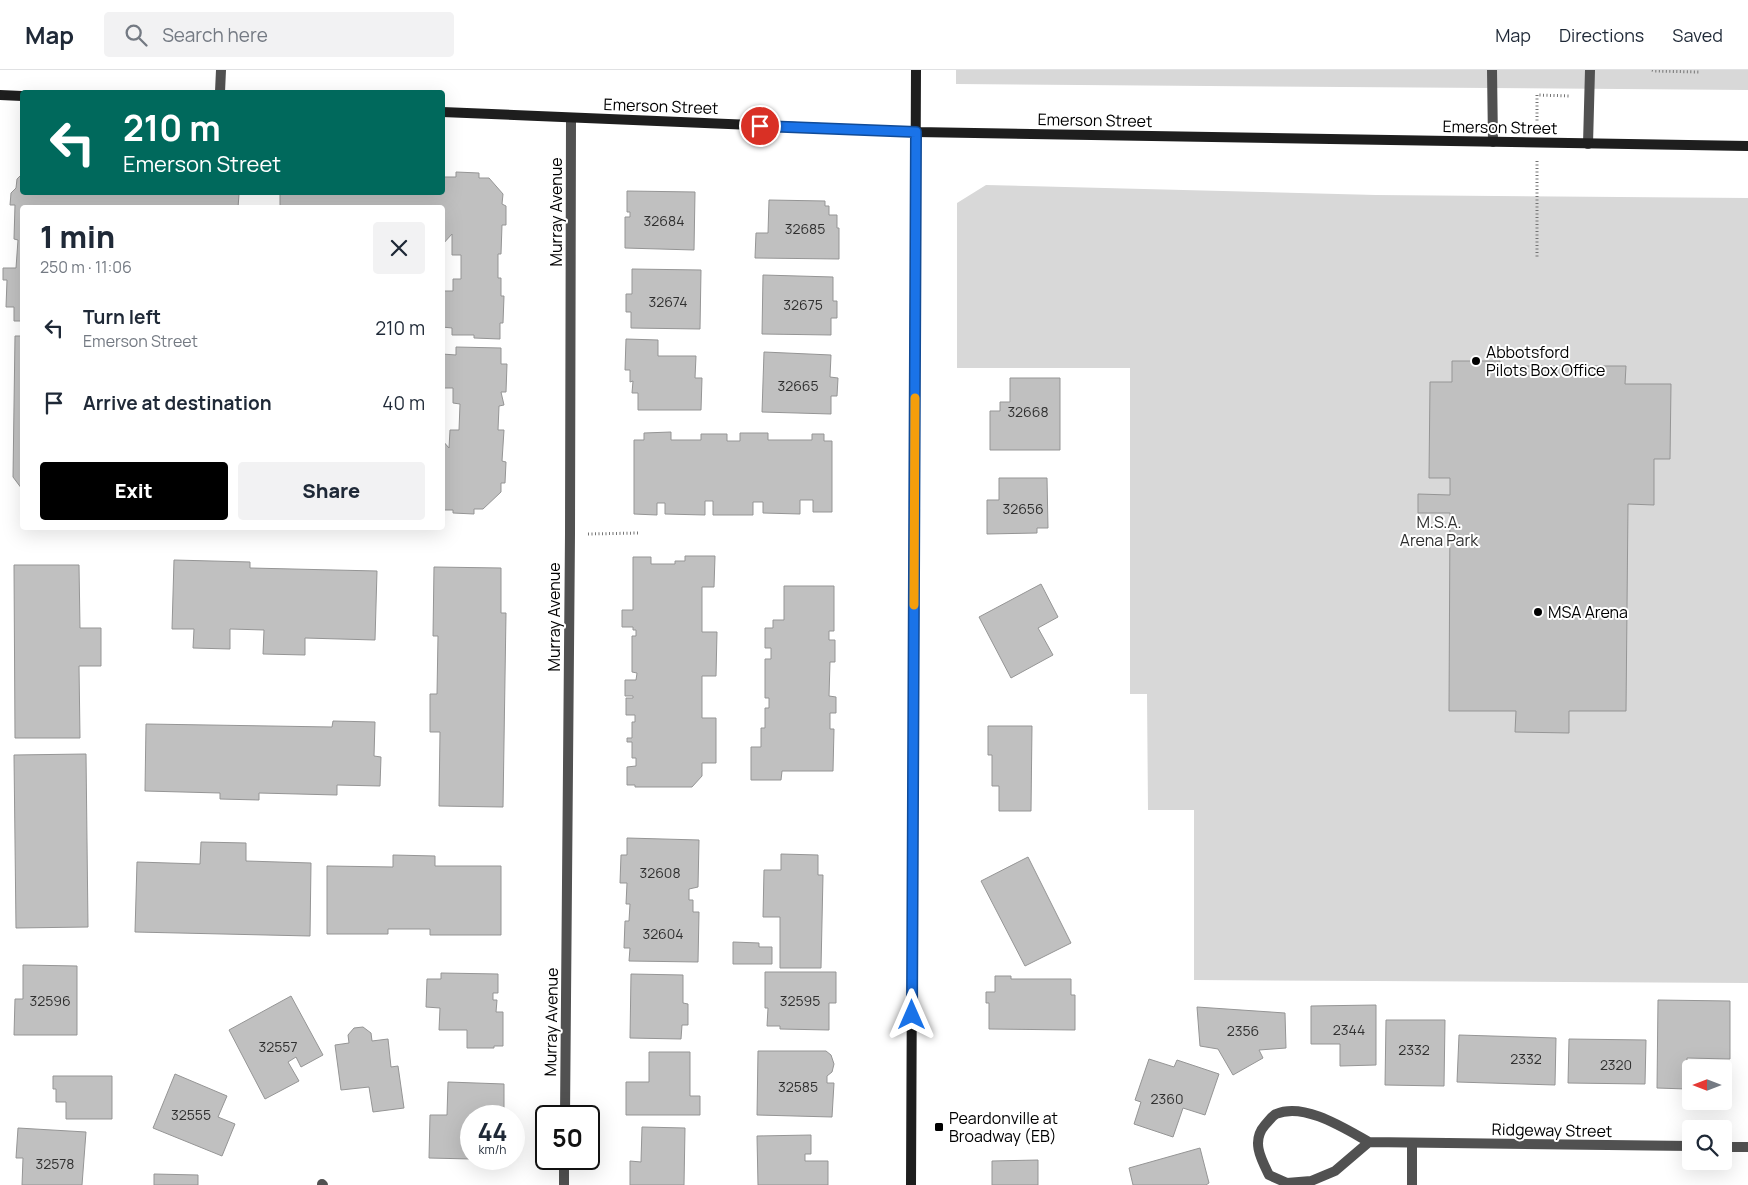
<!DOCTYPE html>
<html lang="en">
<head>
<meta charset="utf-8">
<style>
	:root { --surface:#fff; --page:#f2f2f3; --text:#1f2937; --muted:#747a83; --line:#e0e1e3; --accent:#000 }
	body { margin:0; font-family:Manrope,sans-serif; background:var(--page); color:var(--text); height:100vh; display:flex; flex-direction:column; font-size:19px; white-space:nowrap }
	* { box-sizing:border-box; margin:0 }
	p { font-size:16px; color:var(--muted) }
	.icon { flex:none; width:28px; height:28px; fill:none; stroke:currentColor; stroke-width:2; stroke-linecap:round; stroke-linejoin:round }
	.map { position:relative; flex:1; overflow:hidden }
	.details { position:absolute; left:20px; top:135px; width:425px; height:325px; display:flex; flex-direction:column; background:var(--surface); border-radius:5px; box-shadow:0 5px 20px #0002 }
	.details>* { flex:none }
	.banner { position:absolute; left:20px; top:20px; width:425px; height:105px; border-radius:5px; box-shadow:0 5px 20px #0002; background:#00695c; color:#fff; overflow:hidden }
	.needle { width:32px; rotate:270deg }
	.buttons { position:absolute; left:1682px; top:990px; display:grid; gap:10px }
	.buttons a { display:grid; place-items:center; width:50px; height:50px; border-radius:5px; background:var(--surface); box-shadow:0 5px 20px #0002; font-size:25px }
	.speed { position:absolute; left:460px; top:1035px; display:flex; gap:10px; font-size:25px; font-weight:700; text-align:center }
	.speed>* { display:grid; place-content:center; width:65px; height:65px; border-radius:50%; background:var(--surface); box-shadow:0 5px 20px #0002; line-height:1 }
	.speed small { font-size:12px; font-weight:400 }
	.speed .limit { border:2px solid #111; border-radius:8px; background:#fff; color:#111 }
	.pin { position:absolute; display:grid; place-items:center; width:42px; height:42px; color:#fff; margin:-21px; border:2px solid #fff; border-radius:50%; box-shadow:0 1px 5px #0007 }
	.me { position:absolute; width:55px; margin:-28px; rotate:0deg; stroke-linejoin:round; filter:drop-shadow(0 0 4px #0008) }
	.turn { display:flex; align-items:center; gap:18px; height:105px; padding:0 20px; font-size:22px }
	.turn .icon { width:65px; height:65px; stroke-width:2.5 }
	.turn b { display:block; font-size:35px; line-height:42px }
	.round { display:grid; place-items:center; flex:none; width:52px; height:52px; border-radius:5px; background:var(--page) }
	.summary { display:flex; align-items:center; justify-content:space-between; height:85px; padding:0 20px }
	h1 { font-size:30px; font-weight:800; line-height:38px }
	.button { display:flex; gap:10px; margin-top:auto; padding:10px 20px }
	.button a { flex:1; height:58px; border-radius:5px; background:var(--accent); color:#fff; font-size:20px; font-weight:800; line-height:58px; text-align:center }
	.button a+a { background:var(--page); color:var(--text) }
	ul { padding:0; list-style:none }
	li { display:flex; align-items:center; gap:15px; height:75px; padding:0 20px }
	li div { flex:1 }
	li b { display:block; font-size:19px }
	li em { font-style:normal }
	header { display:flex; align-items:center; gap:30px; box-sizing:border-box; height:70px; padding:0 25px; background:var(--surface); border-bottom:1px solid var(--line) }
	header strong { font-size:24px }
	nav { display:flex; gap:28px; margin-inline-start:auto; font-size:18px }
	.search { width:350px; height:45px; background:var(--page); display:flex; align-items:center; gap:12px; box-sizing:border-box; padding:0 18px; border-radius:5px; color:var(--muted); font-size:19px }
	.map>svg:first-child { display:block }
	.green { fill:#d8d8d8 }
	.building { fill:#c0c0c0; stroke:#959595 }
	.lines { fill:none; stroke-linecap:round; stroke-linejoin:round }
	.path { stroke:#737373; stroke-width:3; stroke-dasharray:1 2.5; stroke-linecap:butt }
	.lane { stroke:#515151; stroke-width:10 }
	.street { stroke:#515151; stroke-width:10 }
	.secondary { stroke:#1e1e1e; stroke-width:10 }
	.route-casing { stroke:#114b97; stroke-width:12 }
	.route { stroke:#1a73e8; stroke-width:9 }
	.slow { stroke:#f59e0b; stroke-width:9 }
	.poi-dot { fill:#000; stroke:#fff; stroke-width:2 }
	.labels { text-anchor:middle; dominant-baseline:central; stroke-width:4; stroke-linejoin:round; paint-order:stroke }
	.number-label { font-size:14px; fill:#303030 }
	.street-label { font-size:16px; fill:#000; stroke:#fff }
	.poi-label { font-size:16px; fill:#000; stroke:#fff; text-anchor:start }
	.park-label { font-size:16px; fill:#2f2f2f; stroke:#fff }
</style>
</head>
<body>
<header>
<strong>Map</strong>
<div class="search"><svg class="icon" aria-label="search" viewBox="0 0 24 24"><circle cx="10" cy="10" r="6"/><path d="M15 15l6 6"/></svg>Search here</div>
<nav><a>Map</a><a>Directions</a><a>Saved</a></nav>
</header>
<div class="map">
<svg width="1748" height="1115" viewBox="0 0 1748 1115">
	<rect width="100%" height="100%" fill="#fff"/>
	<!-- green -->
	<g class="green">
		<path d="M956 0H1748V20L956 14Z"/>
		<path d="M986 115 1376 125 1748 128V913L1194 910V740H1148L1147 624H1130V298H957V133Z"/>
	</g>
	<!-- building -->
	<g class="building">
		<path d="M456 102 479 103V108H489L503 124 502 134 506 136V155H502L501 184H498V208H501V226H504L503 253H500V269L474 268V265H452V258L442 257V221H453V209H461V185H452V164L442 175V138H280V122H442V107H456Z"/>
		<path d="M22 104V122H234V124H239L238 138H22V251H14V237H6L7 210H3V198H16L18 170 14 169 15 135H10L11 123 16 118 17 109Z"/>
		<path d="M627 121 695 122 694 180 625 178V147H630V142H627Z"/>
		<path d="M769 130 825 131V136H829V145H837V158H839V189L755 188 756 163H768Z"/>
		<path d="M632 199 701 200 700 259 631 258V242H626V224H632Z"/>
		<path d="M763 205 833 207V231H837V248H831V265L762 264Z"/>
		<path d="M15 266H22V419L13 407Z"/>
		<path d="M626 269 658 270V286H696L695 308H702L701 340H638V323H632L633 311 630 312V300H625Z"/>
		<path d="M456 277 501 278V294H507L506 322H501L504 335 499 336 498 360H504L502 391 506 392 505 413H501V422L483 439H474V444L453 443V440H442V370L449 378 450 360H459L460 334 453 333V318H442V284L456 285Z"/>
		<path d="M764 282 831 285 830 307 838 308 837 326H831V344L762 342Z"/>
		<path d="M1452 291H1500V296H1626L1625 314H1671L1670 389H1654V435L1628 434 1626 641H1569V663L1515 662 1516 641H1449L1450 443H1418V424L1450 425V408H1429L1430 312H1452Z"/>
		<path d="M1010 308H1060V380H990V341H1000V332H1010Z"/>
		<path d="M671 362V370H701V364H727V371H740V363H768V370H812V364H824V371H832V442H813V430H800V444L763 443V432H753V445H713V431H705V445L665 444V433H657V445L634 444V370H644V363Z"/>
		<path d="M999 408H1047L1048 458H1037V463L987 464V430H999Z"/>
		<path d="M685 486H715L714 517H702V562H717L716 606H702V648H716V693H702V706L692 717H635V715H627V697L636 696V688H632V672H627V668H632V652H635V645H626V628H633V626H625V610H636L637 603 632 602V566H636V560H633V557H622V540H633V487H651V494H675V491H685Z"/>
		<path d="M174 490 250 492V498L377 501 375 570 305 568V585L263 584 264 560 230 559V579L193 578 194 559H172Z"/>
		<path d="M14 495H79L80 558H101V596H79L80 668H15Z"/>
		<path d="M434 497 501 498V543H506L503 737 439 736 440 662H430V624H437L438 566H433Z"/>
		<path d="M1041 514 1058 547 1038 558 1053 585 1011 608 979 547Z"/>
		<path d="M784 516H834V561H829V570H835V592H830L829 626 836 627V643H830V659H834L833 701H782L781 710H751V677H761V658H765V638H769V628H765V589H771V578H765V558H773V550H784Z"/>
		<path d="M333 651 375 652 374 686 381 687 380 716 337 715V725L259 723V730L220 729V723L145 721 146 654 332 657Z"/>
		<path d="M988 656H1032L1031 741H999V716H992V685H988Z"/>
		<path d="M86 684 88 857 16 858 14 685Z"/>
		<path d="M627 768 699 770 698 817 689 819V830H693V842H699L698 892 629 891 630 878H624L625 851H629L630 834H626L627 813H620L621 785H627Z"/>
		<path d="M201 772 246 773V791L311 793 310 866 135 862 137 792 200 794Z"/>
		<path d="M781 784 818 785V805H823L821 898H780V847H763L764 800H781Z"/>
		<path d="M393 785 435 786V796H501V865H430V859H388V864H327V796L393 797Z"/>
		<path d="M1028 787 1071 873 1025 896 981 811Z"/>
		<path d="M733 872 759 873V877H772V894H733Z"/>
		<path d="M23 895 77 896V965H14L15 929H23Z"/>
		<path d="M765 902H836V933H829V960L780 959V956H767L768 938H765Z"/>
		<path d="M441 903 498 904V923H493V930H497L496 942H503V976H494V978H467V960H439L440 938 426 937 427 909H441Z"/>
		<path d="M631 904 683 905V933L688 934V955H682L681 969 630 968Z"/>
		<path d="M995 906H1011V909H1071V925H1075V960L989 959V933H986V922H995Z"/>
		<path d="M291 926 323 985 301 997 296 987 288 992 299 1011 265 1029 229 960Z"/>
		<path d="M1658 930 1730 931V989L1687 988V1019L1657 1018Z"/>
		<path d="M1376 935V995L1340 996V974H1311V936Z"/>
		<path d="M1197 937 1285 943 1286 978 1259 980 1263 988 1233 1005 1218 979 1200 976Z"/>
		<path d="M1386 950H1445L1444 1016 1385 1015Z"/>
		<path d="M363 957 371 963 372 971 388 969 391 997 398 996 404 1038 373 1042 369 1017 341 1020 335 975 349 973 348 965 354 958Z"/>
		<path d="M1459 965 1556 968 1555 1015 1457 1012Z"/>
		<path d="M1569 969 1646 970 1645 1014 1568 1013Z"/>
		<path d="M758 981H826L831 985 834 994 832 1002 827 1006V1013H834L832 1047 757 1045Z"/>
		<path d="M649 982H690V1026H700V1045H626V1012H649Z"/>
		<path d="M1149 989 1174 997 1177 990 1219 1004 1205 1045 1183 1038 1173 1067 1134 1054 1141 1032 1135 1030Z"/>
		<path d="M175 1004 227 1026 218 1047 235 1054 222 1086 153 1058Z"/>
		<path d="M53 1006H112V1049H66V1032H56V1019H53Z"/>
		<path d="M448 1012 504 1014V1046H471V1089L429 1088 430 1045H447Z"/>
		<path d="M642 1057 685 1058 684 1115H630V1091L641 1092Z"/>
		<path d="M18 1058 86 1062 82 1115H22L23 1088H16Z"/>
		<path d="M811 1065V1084H805V1091H828V1115H758L757 1066Z"/>
		<path d="M1200 1078 1209 1113 1206 1115H1133L1129 1098Z"/>
		<path d="M1038 1090V1115H992V1091Z"/>
		<path d="M154 1104 198 1105V1115H154Z"/>
	</g>
	<g class="lines">
		<!-- path -->
		<g class="path">
			<path d="M1652 0 1655 1 1699 2"/>
			<path d="M1537 54V25L1571 26"/>
			<path d="M1537 91V189"/>
			<path d="M588 464 639 463"/>
		</g>
		<!-- lane -->
		<g class="lane">
			<path d="M1492 0 1493 72"/>
			<path d="M1588 74 1590 0"/>
		</g>
		<!-- street -->
		<g class="street">
			<path d="M220 22 221 0"/>
			<path d="M565 1046 570 464 571 48"/>
			<path d="M1369 1072 1335 1101 1311 1111 1287 1113 1269 1105C1261 1089 1251 1071 1265 1055 1268 1052 1272 1046 1276 1044 1304 1032 1344 1058 1369 1072L1691 1076"/>
			<path d="M1724 1077H1748"/>
			<path d="M322 1114 323 1115"/>
			<path d="M564 1115V1089"/>
			<path d="M1412 1115V1073"/>
		</g>
		<!-- secondary -->
		<g class="secondary">
			<path d="M0 25 22 26"/>
			<path d="M442 42 916 62 1748 76"/>
			<path d="M911 1115 916 0"/>
		</g>
	</g>
	<g class="lines">
		<defs>
			<path id="route" d="M760 56 916 62 912 945"/>
		</defs>
		<!-- route casing -->
		<use href="#route" class="route-casing"/>
		<!-- route -->
		<use href="#route" class="route"/>
		<!-- slow -->
		<path class="slow" d="M914 535 915 328"/>
	</g>
	<!-- markers -->
	<g class="poi-dot">
		<circle cx="1476" cy="291" r="5"/>
		<circle cx="1538" cy="542" r="5"/>
		<rect x="934" y="1052" width="10" height="10" rx="2.5"/>
	</g>
	<g class="labels">
		<!-- number labels -->
		<g class="number-label">
			<text x="664" y="150">32684</text>
			<text x="805" y="158">32685</text>
			<text x="668" y="231">32674</text>
			<text x="803" y="234">32675</text>
			<text x="798" y="315">32665</text>
			<text x="1028" y="341">32668</text>
			<text x="1023" y="438">32656</text>
			<text x="660" y="802">32608</text>
			<text x="663" y="863">32604</text>
			<text x="50" y="930">32596</text>
			<text x="800" y="930">32595</text>
			<text x="1349" y="959">2344</text>
			<text x="1243" y="960">2356</text>
			<text x="278" y="976">32557</text>
			<text x="1414" y="979">2332</text>
			<text x="1526" y="988">2332</text>
			<text x="1616" y="994">2320</text>
			<text x="798" y="1016">32585</text>
			<text x="1167" y="1028">2360</text>
			<text x="191" y="1044">32555</text>
			<text x="55" y="1093">32578</text>
		</g>
		<!-- street labels -->
		<g class="street-label">
			<text transform="translate(661 36) rotate(2)">Emerson Street</text>
			<text transform="translate(1095 50) rotate(1)">Emerson Street</text>
			<text transform="translate(1500 57) rotate(1)">Emerson Street</text>
			<text transform="translate(556 142) rotate(-90)">Murray Avenue</text>
			<text transform="translate(554 547) rotate(-90)">Murray Avenue</text>
			<text transform="translate(551 952) rotate(-89)">Murray Avenue</text>
			<text transform="translate(1552 1060) rotate(1)">Ridgeway Street</text>
		</g>
		<!-- poi labels -->
		<g class="poi-label">
			<text x="1486" y="282">Abbotsford<tspan x="1486" dy="18">Pilots Box Office</tspan></text>
			<text x="1548" y="542">MSA Arena</text>
			<text x="949" y="1048">Peardonville at<tspan x="949" dy="18">Broadway (EB)</tspan></text>
		</g>
		<!-- park labels -->
		<g class="park-label">
			<text x="1439" y="452">M.S.A.<tspan x="1439" dy="18">Arena Park</tspan></text>
		</g>
	</g>
</svg>
<div class="buttons">
<a><svg class="needle" viewBox="-14 -14 28 28"><path d="M0-13l5 13h-10z" fill="#e53935"/><path d="M0 13l5-13h-10z" fill="#747a83"/></svg></a>
<a><svg class="icon" aria-label="search" viewBox="0 0 24 24"><circle cx="10" cy="10" r="6"/><path d="M15 15l6 6"/></svg></a>
</div>
<div class="speed"><div>44<small>km/h</small></div><div class="limit">50</div></div>
<div class="pin" style="left:760px;top:56px;background:#d93025"><svg class="icon" aria-label="arrive" viewBox="0 0 24 24"><path d="M6 21V4h12l-3 4 3 4H6"/></svg></div>
<svg class="me" style="left:912px;top:945px" viewBox="-20 -20 40 40"><path d="M0-17L14 15 0 8-14 15z" fill="#1a73e8" stroke="#fff" stroke-width="4"/></svg>
<div class="banner">
<div class="turn"><svg class="icon" aria-label="left" viewBox="0 0 24 24"><path d="M17 20v-9H6M10 6l-5 5 5 5"/></svg><div><b>210 m</b>Emerson Street</div></div>
</div>
<section class="details">
<div class="summary"><div><h1>1 min</h1><p>250 m · 11:06</p></div><a class="round"><svg class="icon" aria-label="close" viewBox="0 0 24 24"><path d="M6 6l12 12M18 6L6 18"/></svg></a></div>
<ul>
<li><svg class="icon" aria-label="left" viewBox="0 0 24 24"><path d="M17 20v-9H6M10 6l-5 5 5 5"/></svg><div><b>Turn left</b><p>Emerson Street</p></div><em>210 m</em></li>
<li><svg class="icon" aria-label="arrive" viewBox="0 0 24 24"><path d="M6 21V4h12l-3 4 3 4H6"/></svg><div><b>Arrive at destination</b></div><em>40 m</em></li>
</ul>
<div class="button"><a>Exit</a><a>Share</a></div>
</section>
</div>
</body>
</html>
